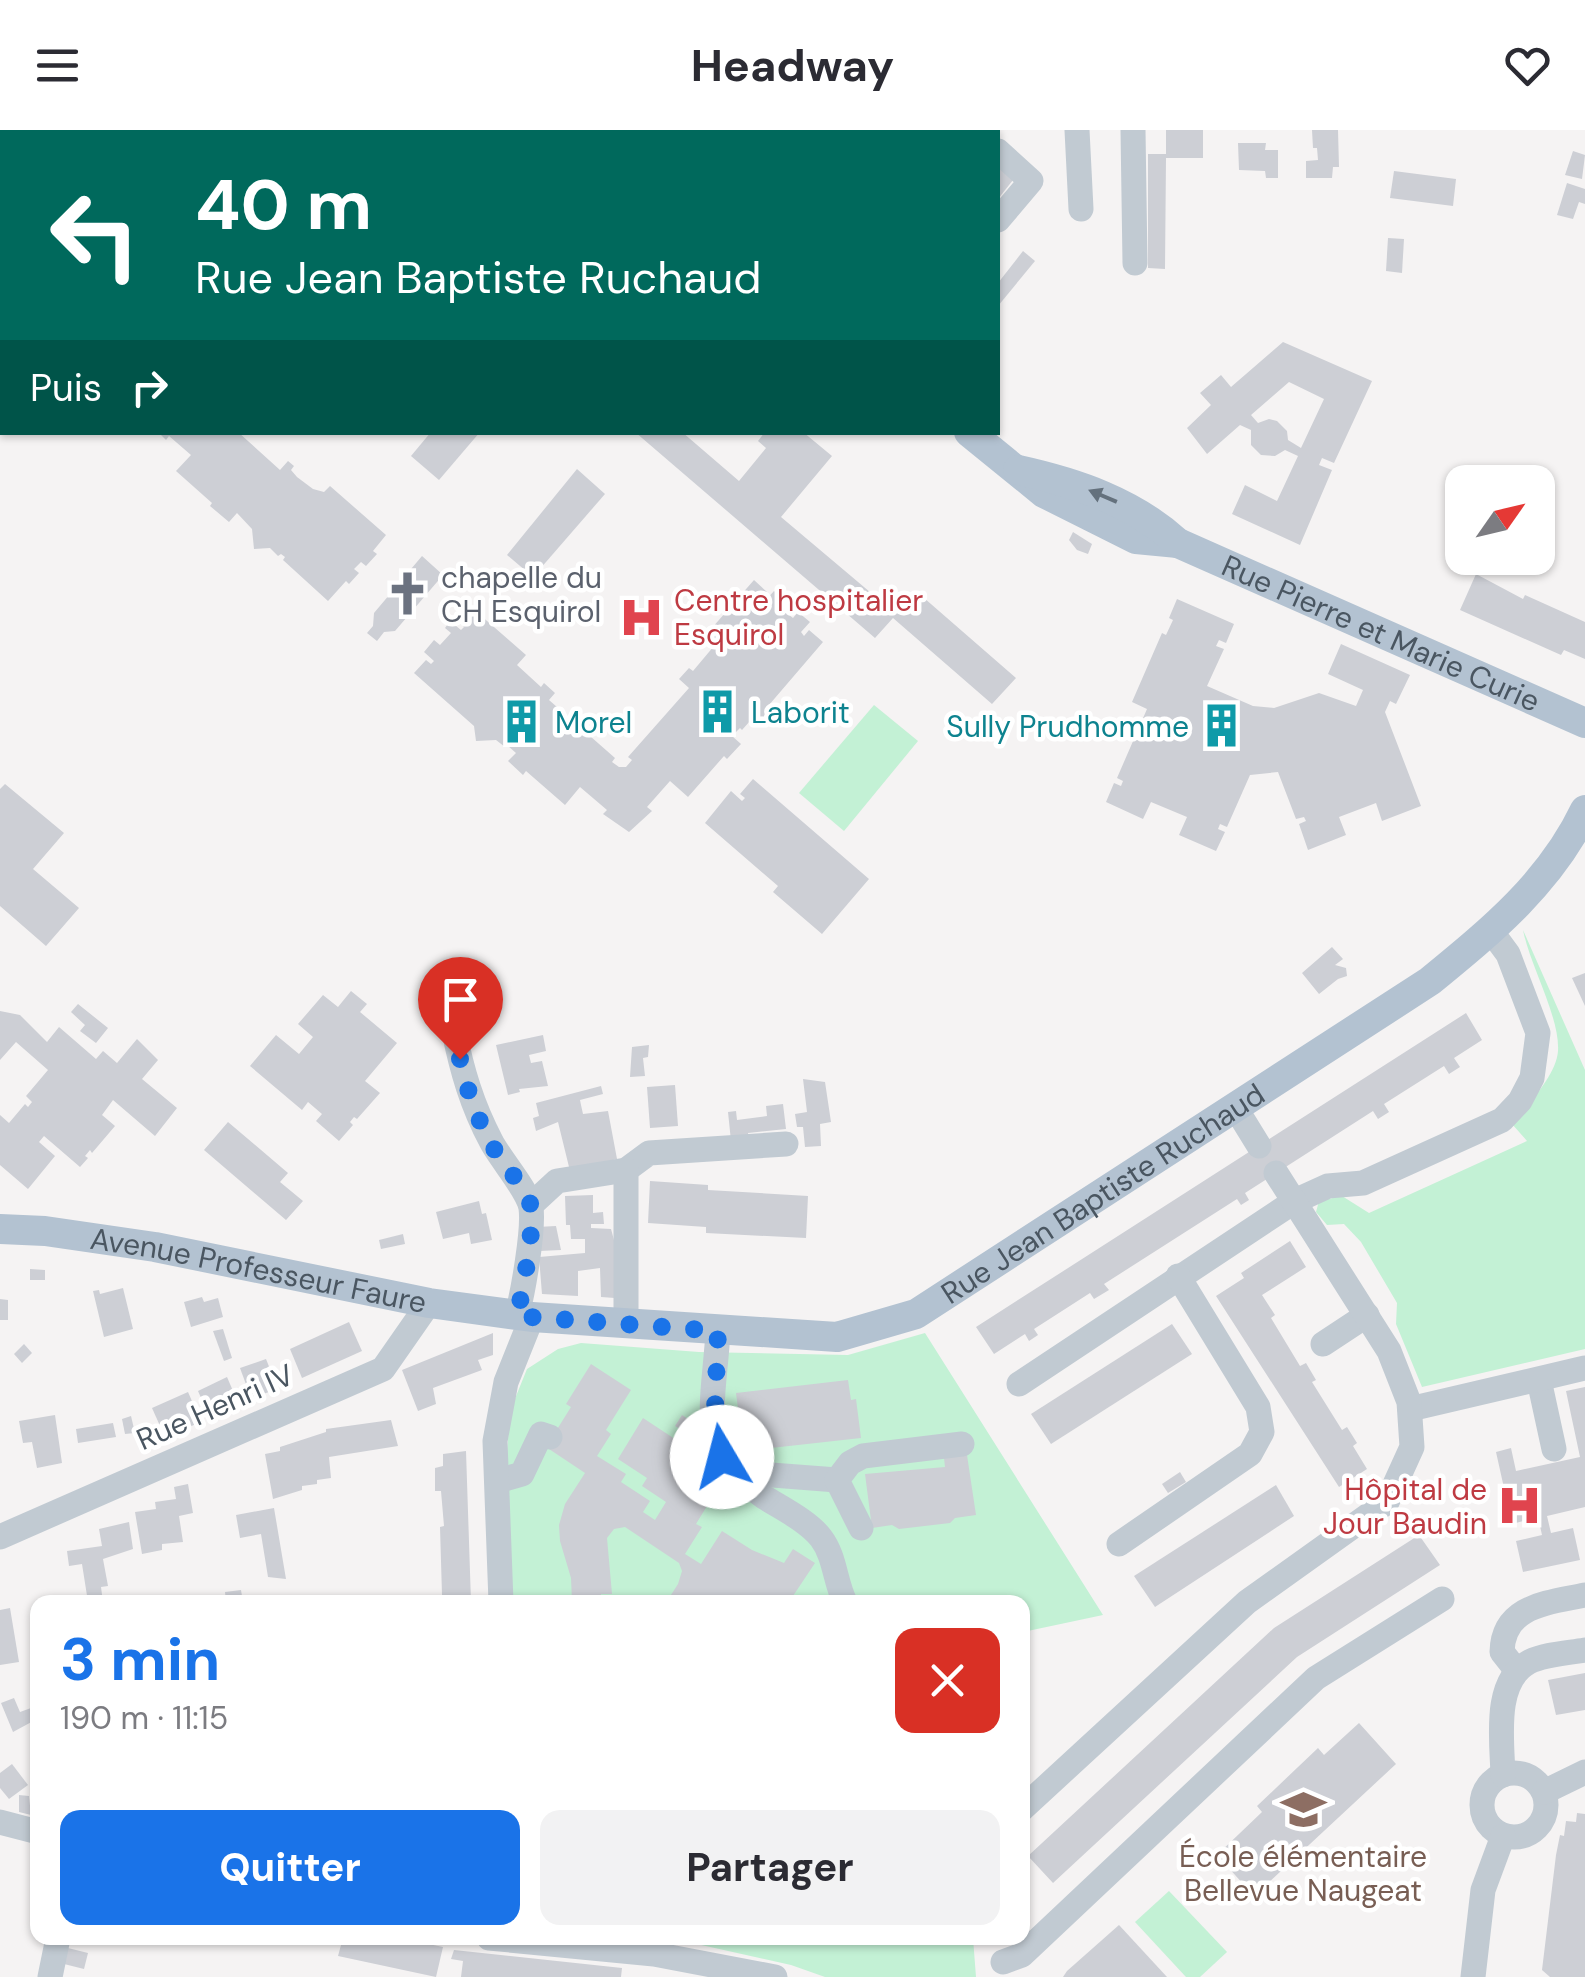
<!DOCTYPE html>
<html lang="fr">
<head>
<meta charset="utf-8">
<style>
	:root { --surface:#fff; --page:#f2f2f3; --text:#2b2b33; --muted:#7c7c81; --accent:#1a73e8 }
	body { margin:0; font-family:"DM Sans",sans-serif; background:var(--page); color:var(--text); height:100vh; display:flex; flex-direction:column; font-size:38px; white-space:nowrap }
	* { box-sizing:border-box; margin:0 }
	p { font-size:32px; color:var(--muted) }
	.icon { flex:none; width:55px; height:55px; fill:none; stroke:currentColor; stroke-width:2; stroke-linecap:round; stroke-linejoin:round }
	.map { position:relative; flex:1; overflow:hidden }
	.drawer { position:absolute; left:30px; top:1465px; width:1000px; height:350px; display:flex; flex-direction:column; background:var(--surface); border-radius:20px; box-shadow:0 2px 8px #0004 }
	.drawer>* { flex:none }
	.banner { position:absolute; left:0px; top:0px; width:1000px; height:305px; box-shadow:0 2px 8px #0004; background:#00695c; color:#fff; overflow:hidden }
	.needle { width:65px; rotate:56deg }
	.controls { position:absolute; left:1445px; top:335px; display:grid; gap:20px }
	.controls a { display:grid; place-items:center; width:110px; height:110px; border-radius:20px; background:var(--surface); box-shadow:0 2px 8px #0004; font-size:50px }
	.pin { position:absolute; display:grid; place-items:center; width:85px; height:85px; color:#fff; margin:-102px -42px; border-radius:50% 50% 50% 0; rotate:-45deg; box-shadow:0 0 10px #0007 }
	.pin .icon { rotate:45deg }
	.me { position:absolute; width:110px; margin:-55px; rotate:352deg; stroke-linejoin:round; filter:drop-shadow(0 0 8px #0008) }
	.turn { display:flex; align-items:center; gap:35px; height:210px; padding:0 30px; font-size:45px }
	.turn .icon { width:130px; height:130px; stroke-width:2.5 }
	.turn b { display:block; font-size:70px; line-height:85px }
	.then { display:flex; align-items:center; height:95px; padding:0 30px; background:#0003; gap:20px; font-size:38px }
	.round { display:grid; place-items:center; flex:none; width:105px; height:105px; border-radius:20px; background:var(--page) }
	.headline { display:flex; align-items:center; justify-content:space-between; height:170px; padding:0 30px }
	h1 { font-size:60px; font-weight:700; line-height:75px; color:var(--accent) }
	.action { display:flex; gap:20px; margin-top:auto; padding:20px 30px }
	.action a { flex:1; height:115px; border-radius:20px; background:var(--accent); color:#fff; font-size:40px; font-weight:700; line-height:115px; text-align:center }
	.action a+a { background:var(--page); color:var(--text) }
	header { display:flex; justify-content:space-between; align-items:center; height:130px; padding:0 30px; background:var(--surface); font-size:45px; font-weight:700 }
	.map>svg:first-child { display:block }
	.green { fill:#c3f1d5 }
	.building { fill:#cdcfd5; fill-rule:evenodd }
	.lines { fill:none; stroke-linecap:round; stroke-linejoin:round }
	.minor { stroke:#c1cad2; stroke-width:25 }
	.major { stroke:#b3c2d1; stroke-width:30 }
	.oneway { fill:#64717d }
	.route { stroke:#1a73e8; stroke-width:18; stroke-dasharray:0 32.4 }
	.labels { text-anchor:middle; dominant-baseline:central; stroke-width:9; stroke-linejoin:round; paint-order:stroke }
	.worship-label { font-size:30px; fill:#5b616d; stroke:#fff; text-anchor:start }
	.health-label { font-size:30px; fill:#be3a42; stroke:#fff; text-anchor:start }
	.street-label { font-size:30px; fill:#4a5661; stroke:#fff }
	.culture-label { font-size:30px; fill:#0d838f; stroke:#fff; text-anchor:start }
	.education-label { font-size:30px; fill:#785e54; stroke:#fff }
</style>
</head>
<body>
<header><svg class="icon" aria-label="menu" viewBox="0 0 24 24"><path d="M4 6h16M4 12h16M4 18h16"/></svg>Headway<svg class="icon" aria-label="heart" viewBox="0 0 24 24"><path d="M12 20l-8-8c-3-5 5-10 8-4 3-6 11-1 8 4z"/></svg></header>
<div class="map">
<svg width="1585" height="1847" viewBox="0 0 1585 1847">
	<rect width="100%" height="100%" fill="#f5f3f3"/>
	<!-- green -->
	<g class="green">
		<path d="M874 575 918 611 844 701 799 663Z"/>
		<path d="M1523 800 1585 940V1219L1422 1257 1396 1194 1397 1173 1361 1112 1344 1094 1327 1095 1316 1082 1319 1071 1342 1066 1369 1083 1527 1011 1512 994C1527 974 1556 947 1558 921 1560 887 1530 836 1523 800Z"/>
		<path d="M925 1203 1103 1485 1023 1502 1022 1472H510L506 1337 510 1281 527 1239 558 1219 581 1213 699 1222 848 1225Z"/>
		<path d="M1169 1761 1227 1822 1200 1847H1186L1135 1792Z"/>
		<path d="M670 1808H973L976 1847H825L791 1835Z"/>
	</g>
	<!-- building -->
	<g class="building">
		<path d="M1166 0H1203V28H1166L1165 139 1148 138V24H1166Z"/>
		<path d="M1312 0H1338L1339 37H1333L1332 48H1306V31L1318 30 1317 18H1313Z"/>
		<path d="M1238 13H1266L1265 20H1278V48H1266L1265 41 1239 40Z"/>
		<path d="M1573 21 1585 25 1582 49 1565 45Z"/>
		<path d="M998 36 1013 50 998 69Z"/>
		<path d="M1394 41 1456 49 1453 76 1390 68Z"/>
		<path d="M1567 53 1585 59V74L1579 72 1573 89 1557 85Z"/>
		<path d="M1388 108 1404 109 1402 143 1386 141Z"/>
		<path d="M1023 121 1035 131 998 176V153Z"/>
		<path d="M1283 212 1372 251 1334 333 1322 328 1319 335 1332 340 1300 415 1232 384 1245 355 1277 371 1298 326 1285 320 1275 326 1261 325 1251 315V300L1240 295 1207 324 1187 298 1211 275 1200 263 1221 245 1231 257ZM1289 252 1324 269 1301 318 1288 310 1287 301 1277 291 1269 289 1258 293 1251 285Z"/>
		<path d="M158 302H238L280 340 288 331 294 336 291 340 297 347 313 359 324 362 330 356 386 405 373 421 377 424 366 436 361 432 354 439 359 443 349 454 346 451 328 471 283 430 285 427 281 424 278 426 270 418 254 419 252 399 237 383 229 392 210 376 212 373 176 341 191 325 169 306 166 310Z"/>
		<path d="M431 302H480L439 350 411 326Z"/>
		<path d="M635 302H682L739 351 766 318 758 311 765 302H803L832 326 781 387 896 484 916 461 1016 548 992 574 893 488 875 508Z"/>
		<path d="M577 339 605 364 533 447 507 425Z"/>
		<path d="M1073 402 1092 414 1088 424 1077 420 1069 410Z"/>
		<path d="M422 426 443 445 395 501 384 502 377 511 367 503 373 496 374 483Z"/>
		<path d="M1476 444 1523 469 1525 465 1585 492V529L1564 520 1561 525 1460 480Z"/>
		<path d="M754 450 767 462 762 468 765 471 774 461 791 475 785 482 793 488 798 482 810 492 801 502 804 506 809 500 823 512 769 575 770 589 750 591 742 600 740 598 732 606 741 614 727 629 724 626 688 667 670 651 647 677 652 681 629 702 603 684 607 680 580 657 565 675 526 641 523 645 508 631 516 623 507 615 505 617 496 610 476 611 474 596 414 543 426 530 431 534 434 531 424 522 434 510 440 515 451 503 445 498 450 491 461 500 464 497 459 492 471 477 526 525 517 535 541 557 544 553 555 563 549 570 615 628 612 632 619 637H626L632 630 628 627 689 558 679 549 689 538 693 541 714 516 704 507Z"/>
		<path d="M1177 469 1234 494 1226 513 1219 510 1216 516 1224 519 1207 556 1253 576 1274 578 1319 563 1356 576 1363 560 1328 544 1341 514 1410 545 1396 574 1390 571 1385 582 1421 676 1382 691 1376 673 1339 687 1346 705 1308 720 1299 694 1306 691 1304 687 1296 689 1278 642 1250 645 1227 697 1220 694 1218 699 1225 702 1216 721 1179 705 1187 687 1151 672 1143 689 1106 672 1114 653 1121 656 1123 651 1117 648 1147 579 1132 572 1162 503 1166 505 1173 490 1169 488Z"/>
		<path d="M753 649 869 749 822 804 773 762 778 756 705 693 731 661 742 671 745 668 740 664Z"/>
		<path d="M5 654 64 703 33 739 79 778 46 816 0 776V659Z"/>
		<path d="M1332 817 1343 829 1335 835 1346 838 1347 846 1338 849 1319 864 1302 843Z"/>
		<path d="M1585 843V876L1572 848Z"/>
		<path d="M351 861 367 874 360 882 397 913 365 951 380 963 357 989 354 987 350 992 353 995 339 1011 316 991 322 984 308 972 302 980 250 936 276 905 299 924 313 907 298 894 323 865 338 877Z"/>
		<path d="M78 874 108 898 96 913 80 901 85 895 71 882Z"/>
		<path d="M0 881 20 885 47 912 59 897 96 929 103 921 117 933 137 909 158 930 142 949 177 978 155 1006 113 970 102 985 115 996 92 1023 90 1020 85 1026 88 1028 80 1037 44 1006 39 1012 55 1026 28 1059 0 1035V985L9 993 25 974 28 977 32 972 26 966 48 940 16 912 0 930Z"/>
		<path d="M1466 883 1482 910 1454 928 1460 937 1449 944 1444 936 1384 974 1389 982 1378 989 1373 981 1245 1063 1249 1070 1241 1075 1237 1069 1104 1154 1109 1160 1094 1169 1090 1163 1034 1199 1038 1205 1029 1211 1025 1204 994 1224 976 1197Z"/>
		<path d="M543 905 546 921 529 925 531 933 542 931 548 956 519 959 520 962 508 965 496 915Z"/>
		<path d="M649 915 648 927 643 928 645 946 630 947 632 917Z"/>
		<path d="M803 949 825 952 831 992 820 994 821 1016 805 1017 803 997H797L795 984 807 982Z"/>
		<path d="M675 955 678 996 650 998 647 957Z"/>
		<path d="M601 956 603 964 580 970 581 975 583 984 608 981 617 1029 570 1041 558 992 536 1001 533 988 539 986 536 973Z"/>
		<path d="M783 974 786 999 748 1003 749 1009 731 1011 728 982 736 981 737 990 767 986 766 976Z"/>
		<path d="M228 992 288 1043 280 1052 303 1071 286 1090 204 1020Z"/>
		<path d="M650 1051 708 1055V1060L808 1066 806 1108 706 1103V1097L648 1093Z"/>
		<path d="M593 1065V1083L603 1082 604 1094H591V1098L611 1099 614 1110 615 1168 601 1167 600 1138 578 1141V1166L542 1164 539 1127 585 1123V1109H571L570 1095H566L565 1066Z"/>
		<path d="M479 1071 482 1084 486 1083 492 1110 471 1114 469 1103 443 1109 436 1082Z"/>
		<path d="M556 1096 561 1120 539 1121 537 1097Z"/>
		<path d="M403 1104 405 1114 381 1119 379 1110Z"/>
		<path d="M1290 1111 1306 1137 1262 1165 1275 1185 1271 1188 1300 1236 1306 1233 1316 1250 1312 1252 1342 1300 1347 1297 1357 1313 1353 1316 1367 1339 1339 1357 1216 1166 1244 1148 1241 1143Z"/>
		<path d="M30 1139 45 1140V1150H30Z"/>
		<path d="M123 1158 133 1199 104 1207 93 1161 99 1160 100 1164Z"/>
		<path d="M202 1167 204 1172 218 1168 223 1187 191 1197 184 1172Z"/>
		<path d="M0 1169 8 1170V1190H0Z"/>
		<path d="M349 1192 362 1221 302 1248 290 1219Z"/>
		<path d="M1172 1194 1192 1224 1051 1314 1031 1284Z"/>
		<path d="M223 1199 232 1228 224 1231 213 1201Z"/>
		<path d="M493 1203V1225L478 1230 482 1240 433 1258 436 1274 418 1281 402 1240Z"/>
		<path d="M24 1214 32 1223 22 1233 14 1224Z"/>
		<path d="M266 1229 278 1259 251 1268 240 1238Z"/>
		<path d="M591 1234 631 1260 606 1300 611 1304 597 1326 626 1344 621 1352 650 1371 643 1382 655 1390 666 1372 642 1356 647 1348 618 1329 643 1288 687 1317 678 1332 718 1358 696 1394 702 1397 685 1424 701 1434 722 1401 752 1420 784 1433 793 1419 815 1433 789 1472H655L669 1468 678 1454 682 1441 679 1433 625 1397 614 1399 607 1408 612 1464H601V1472H572L571 1448 560 1411 559 1395 565 1374 585 1343 546 1317 571 1277 566 1274Z"/>
		<path d="M227 1247 239 1275 210 1288 198 1261Z"/>
		<path d="M848 1250 851 1270 856 1269 861 1308 754 1320 753 1309 742 1310 736 1263Z"/>
		<path d="M1585 1257V1377L1547 1386 1551 1403 1573 1398 1580 1430 1523 1442 1516 1411 1542 1405 1538 1387 1512 1394 1496 1322 1511 1318 1516 1341 1580 1327 1566 1261Z"/>
		<path d="M188 1262 201 1292 165 1307 152 1278Z"/>
		<path d="M55 1285 62 1333 37 1338 32 1312 23 1313 19 1291Z"/>
		<path d="M682 1285 700 1297 687 1303 675 1296Z"/>
		<path d="M131 1286 135 1303 125 1304 122 1289Z"/>
		<path d="M391 1290 398 1316 329 1327 331 1348 317 1350V1354L302 1356V1360L273 1369 265 1324 280 1321V1317L326 1302V1299Z"/>
		<path d="M113 1293 116 1307 78 1313 76 1299Z"/>
		<path d="M466 1321 471 1472H435V1465H442L440 1397 444 1396 441 1361H435V1338L443 1336V1324Z"/>
		<path d="M967 1325 976 1385 955 1388 950 1393 899 1399 892 1395 872 1398 865 1344 945 1337 944 1328Z"/>
		<path d="M1180 1342 1186 1352 1168 1363 1162 1354Z"/>
		<path d="M188 1354 193 1383 179 1386 183 1412 162 1414V1420L142 1424 135 1382 156 1379 155 1372 176 1369 174 1357Z"/>
		<path d="M1276 1355 1294 1386 1155 1477 1134 1446Z"/>
		<path d="M274 1378 286 1449 268 1447 261 1404 240 1408 236 1385Z"/>
		<path d="M129 1392 133 1419 103 1429 108 1456 101 1457 103 1472H88L82 1434 69 1436 67 1421 102 1416 99 1399Z"/>
		<path d="M1419 1405 1440 1435 1297 1527 1053 1753 1028 1726 1274 1498Z"/>
		<path d="M241 1460 243 1472H226L225 1462Z"/>
		<path d="M10 1478 19 1532 0 1535V1480Z"/>
		<path d="M1585 1543V1580L1556 1585 1548 1550Z"/>
		<path d="M14 1568 20 1582 31 1578 37 1589 13 1602 1 1573Z"/>
		<path d="M1359 1593 1396 1634 1254 1766 1217 1725 1262 1682 1257 1676 1318 1618 1324 1625Z"/>
		<path d="M12 1634 28 1655 9 1669 0 1658V1643Z"/>
		<path d="M19 1665 29 1666 31 1685 19 1682Z"/>
		<path d="M1577 1683 1585 1684V1847H1550L1542 1840 1556 1725 1560 1705 1564 1706 1566 1691 1576 1692Z"/>
		<path d="M1119 1795 1167 1847H1063L1067 1841Z"/>
		<path d="M325 1808H399L443 1817 436 1847 338 1826 341 1815 324 1811Z"/>
		<path d="M68 1818 88 1823 84 1839 64 1834Z"/>
		<path d="M454 1820 622 1838 621 1847H461L463 1831 451 1829Z"/>
	</g>
	<g class="lines">
		<!-- minor -->
		<g class="minor">
			<path d="M213 0V2"/>
			<path d="M973 0 976 2"/>
			<path d="M1077 0 1081 79"/>
			<path d="M1133 0 1135 133"/>
			<path d="M801 2 804 0"/>
			<path d="M998 21 1031 51 998 90"/>
			<path d="M454 901C462 941 472 975 491 1011 500 1029 528 1060 531 1078 534 1100 523 1162 517 1185"/>
			<path d="M1235 977 1259 1016"/>
			<path d="M531 1075 557 1051 626 1040 649 1023 786 1014"/>
			<path d="M626 1193V1040"/>
			<path d="M718 1201C714 1277 694 1318 764 1367 781 1378 808 1391 821 1408 835 1426 835 1452 845 1472"/>
			<path d="M1323 1214 1367 1185"/>
			<path d="M1539 1250 1554 1319"/>
			<path d="M1019 1254 1295 1071 1328 1056 1363 1053 1502 990 1520 971 1532 948 1538 903 1508 824 1491 801"/>
			<path d="M1410 1279 1585 1238"/>
			<path d="M738 1348 759 1344 837 1350"/>
			<path d="M497 1351 522 1344 541 1304 550 1307"/>
			<path d="M861 1398 837 1350 850 1333 863 1326 962 1314"/>
			<path d="M0 1407 383 1239 429 1173"/>
			<path d="M1119 1414 1250 1324 1262 1302 1258 1277 1178 1146"/>
			<path d="M501 1472 495 1311 506 1252 532 1187"/>
			<path d="M1517 1541 1502 1522C1503 1475 1548 1473 1585 1465"/>
			<circle cx="1514" cy="1675" r="32"/>
			<path d="M1503 1645C1502 1610 1493 1551 1529 1532 1545 1524 1568 1523 1585 1520"/>
			<path d="M1544 1662 1585 1642"/>
			<path d="M1022 1679 1247 1472 1387 1372 1412 1317 1409 1272 1389 1221 1276 1043"/>
			<path d="M0 1692 38 1702"/>
			<path d="M489 1808 654 1824 775 1847"/>
			<path d="M1003 1832 1022 1825 1316 1548 1442 1469"/>
			<path d="M50 1847 58 1808"/>
			<path d="M1473 1847 1483 1760 1503 1706"/>
		</g>
		<!-- major -->
		<g class="major">
			<path d="M601 0 604 2"/>
			<path d="M969 302 1044 363 1136 409 1178 413"/>
			<path id="s1" d="M1018 340C1077 353 1133 372 1178 413L1585 593"/>
			<path id="s2" d="M0 1099 45 1101 155 1117 429 1173 532 1187 837 1207 916 1184 1430 851C1491 801 1551 752 1585 680"/>
		</g>
	</g>
	<!-- one-way arrows -->
	<defs><path id="oneway-solid" d="M-6-.8H1V-3.2L6.5 0L1 3.2V.8H-6Z" transform="scale(2.5)"/></defs>
	<use class="oneway" href="#oneway-solid" transform="translate(1103 366) rotate(-157)"/>
	<g class="lines">
		<!-- route -->
		<path class="route" d="M460 929C467 960 477 989 493 1017 502 1033 528 1060 531 1077 535 1097 522 1164 517 1186L718 1201 714 1306 722 1327"/>
	</g>
	<!-- icons -->
	<defs>
		<symbol id="church-bare" viewBox="-9 -9 18 18"><path d="M-1.2-6h2.4v3.5h3.3v2.4h-3.3V6h-2.4V-.1h-3.3v-2.4h3.3Z" fill="#6b7280" stroke="#fff" stroke-width="2.5" paint-order="stroke"/></symbol>
		<symbol id="hospital-bare" viewBox="-9 -9 18 18"><path d="M-5-5h3v3.5h4V-5h3V5h-3V1.5h-4V5h-3Z" fill="#e0444e" stroke="#fff" stroke-width="2.5" paint-order="stroke"/></symbol>
		<symbol id="building-bare" viewBox="-9 -9 18 18"><path d="M-4-6H4V6H1V3H-1V6H-4ZM-2.5-4.3h1.7v1.8h-1.7ZM.8-4.3h1.7v1.8H.8ZM-2.5-1h1.7V.8h-1.7ZM.8-1h1.7V.8H.8Z" fill="#0f9aa8" stroke="#fff" stroke-width="2.5" paint-order="stroke"/></symbol>
		<symbol id="school-bare" viewBox="-9 -9 18 18"><path d="M0-5L7-2L0 1L-7-2ZM-4 1L0 2.5L4 1V4Q0 6-4 4Z" fill="#8d6e63" stroke="#fff" stroke-width="2.5" paint-order="stroke"/></symbol>
	</defs>
	<g fill-rule="evenodd">
		<use href="#church-bare" x="376" y="432" width="63" height="63"/>
		<use href="#hospital-bare" x="610" y="456" width="63" height="63"/>
		<use href="#building-bare" x="686" y="550" width="63" height="63"/>
		<use href="#building-bare" x="490" y="560" width="63" height="63"/>
		<use href="#building-bare" x="1190" y="564" width="63" height="63"/>
		<use href="#hospital-bare" x="1488" y="1344" width="63" height="63"/>
		<use href="#school-bare" x="1272" y="1648" width="63" height="63"/>
	</g>
	<g class="labels">
		<!-- worship labels -->
		<g class="worship-label">
			<text x="441" y="447">chapelle du<tspan x="441" dy="34">CH Esquirol</tspan></text>
		</g>
		<!-- health labels -->
		<g class="health-label">
			<text x="674" y="470">Centre hospitalier<tspan x="674" dy="34">Esquirol</tspan></text>
			<text x="1487" y="1359" text-anchor="end">Hôpital de<tspan x="1487" dy="34">Jour Baudin</tspan></text>
		</g>
		<!-- street labels -->
		<g class="street-label">
			<text stroke="none"><textPath href="#s1" startOffset="400">Rue Pierre et Marie Curie</textPath></text>
			<text stroke="none"><textPath href="#s2" startOffset="1150">Rue Jean Baptiste Ruchaud</textPath></text>
			<text stroke="none"><textPath href="#s2" startOffset="262">Avenue Professeur Faure</textPath></text>
			<text transform="translate(215 1277) rotate(-24)">Rue Henri IV</text>
		</g>
		<!-- culture labels -->
		<g class="culture-label">
			<text x="751" y="582">Laborit</text>
			<text x="555" y="592">Morel</text>
			<text x="1189" y="596" text-anchor="end">Sully Prudhomme</text>
		</g>
		<!-- education labels -->
		<g class="education-label">
			<text x="1303" y="1726">École élémentaire<tspan x="1303" dy="34">Bellevue Naugeat</tspan></text>
		</g>
	</g>
</svg>
<div class="controls">
<a><svg class="needle" viewBox="-14 -14 28 28"><path d="M0-13l5 13h-10z" fill="#e53935"/><path d="M0 13l5-13h-10z" fill="#7c7c81"/></svg></a>
</div>
<div class="pin" style="left:460px;top:929px;background:#d93025"><svg class="icon" aria-label="arrive" viewBox="0 0 24 24"><path d="M6 21V4h12l-3 4 3 4H6"/></svg></div>
<svg class="me" style="left:722px;top:1327px" viewBox="-20 -20 40 40"><circle r="19" fill="#fff"/><path d="M0-13L10 11 0 6-10 11z" fill="#1a73e8"/></svg>
<div class="banner">
<div class="turn"><svg class="icon" aria-label="left" viewBox="0 0 24 24"><path d="M17 20v-9H6M10 6l-5 5 5 5"/></svg><div><b>40 m</b>Rue Jean Baptiste Ruchaud</div></div>
<div class="then">Puis<svg class="icon" aria-label="right" viewBox="0 0 24 24"><path d="M7 20v-9h11M14 6l5 5-5 5"/></svg></div>
</div>
<section class="drawer">
<div class="headline"><div><h1>3 min</h1><p>190 m · 11:15</p></div><a class="round" style="background:#d93025;color:#fff"><svg class="icon" aria-label="close" viewBox="0 0 24 24"><path d="M6 6l12 12M18 6L6 18"/></svg></a></div>
<div class="action"><a>Quitter</a><a>Partager</a></div>
</section>
</div>
</body>
</html>
